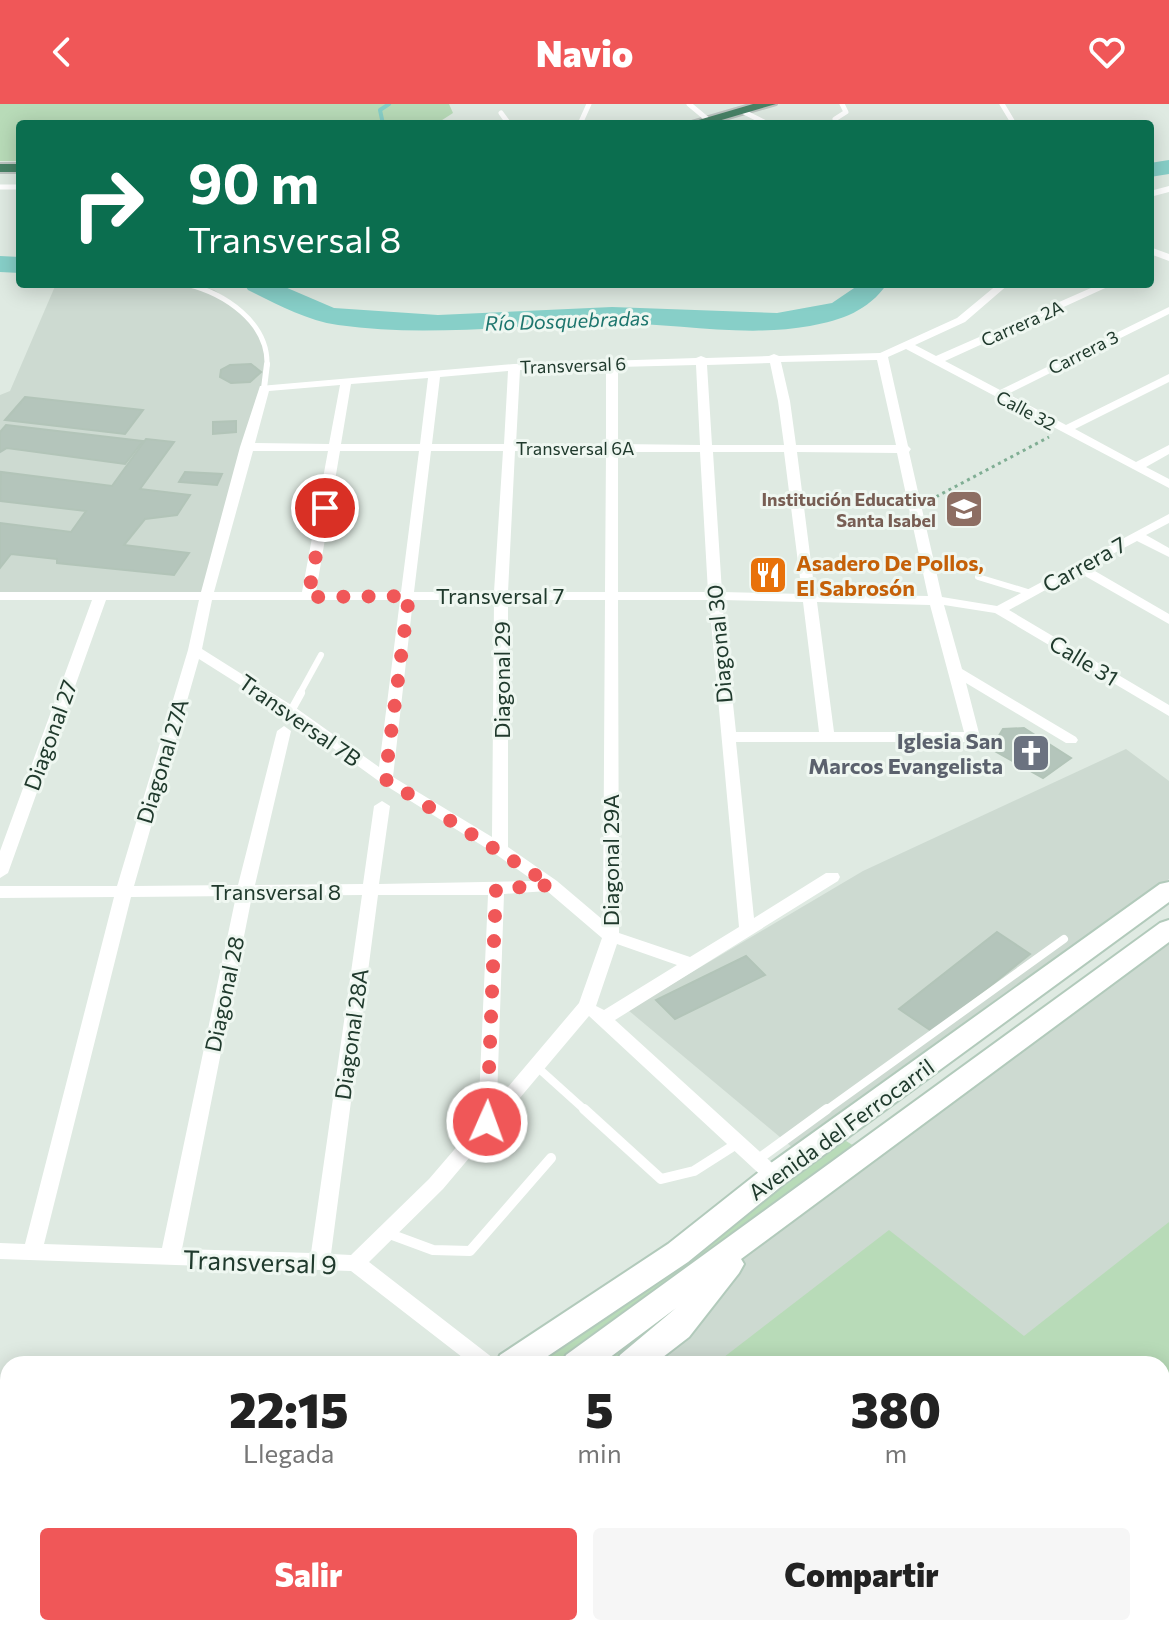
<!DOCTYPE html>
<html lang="es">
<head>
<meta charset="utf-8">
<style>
	:root { --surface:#fff; --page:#f6f6f6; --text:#222; --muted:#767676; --accent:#f05758 }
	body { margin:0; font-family:Commissioner,sans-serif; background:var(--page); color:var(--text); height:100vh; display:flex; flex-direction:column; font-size:30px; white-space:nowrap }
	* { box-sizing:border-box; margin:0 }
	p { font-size:26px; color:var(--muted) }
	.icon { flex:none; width:44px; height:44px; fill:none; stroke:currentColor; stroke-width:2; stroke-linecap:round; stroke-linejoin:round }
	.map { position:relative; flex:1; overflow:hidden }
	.panel { position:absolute; left:0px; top:1252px; width:1170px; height:280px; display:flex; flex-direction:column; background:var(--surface); border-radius:24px 24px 0 0; box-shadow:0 4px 20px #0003 }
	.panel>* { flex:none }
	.banner { position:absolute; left:16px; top:16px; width:1138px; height:168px; border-radius:8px; box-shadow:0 4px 20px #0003; background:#0b6e4f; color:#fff; overflow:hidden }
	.pin { position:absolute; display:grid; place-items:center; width:68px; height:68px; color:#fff; margin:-34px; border:4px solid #fff; border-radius:50%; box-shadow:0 2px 8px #0007 }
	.me { position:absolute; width:88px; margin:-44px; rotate:2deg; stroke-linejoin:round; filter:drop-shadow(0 0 6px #0008) }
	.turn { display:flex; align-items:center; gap:28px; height:168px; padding:0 40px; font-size:36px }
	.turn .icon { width:104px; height:104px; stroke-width:2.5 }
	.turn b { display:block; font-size:56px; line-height:68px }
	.eta { display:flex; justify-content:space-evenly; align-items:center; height:136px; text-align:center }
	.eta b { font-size:48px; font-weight:800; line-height:56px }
	.primary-button { display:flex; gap:16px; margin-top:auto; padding:16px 40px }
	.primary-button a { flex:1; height:92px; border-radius:8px; background:var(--accent); color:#fff; font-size:32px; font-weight:800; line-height:92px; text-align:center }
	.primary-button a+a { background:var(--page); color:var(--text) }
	header { display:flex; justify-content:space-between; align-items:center; height:104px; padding:0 40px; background:var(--accent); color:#fff; font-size:36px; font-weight:800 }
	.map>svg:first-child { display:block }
	.built { fill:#cddad1 }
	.green { fill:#b8dbb8 }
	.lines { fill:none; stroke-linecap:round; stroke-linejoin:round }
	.stream { stroke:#87cfc8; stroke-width:4 }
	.river { fill:#87cfc8; fill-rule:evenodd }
	.building { fill:#b4c5bb; stroke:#b2c4b8; stroke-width:2 }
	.secondary-casing { stroke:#b2cabb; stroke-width:4 }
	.trunk-casing { stroke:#bcc4c0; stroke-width:4 }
	.path { stroke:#80ae94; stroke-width:3; stroke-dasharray:3 4; stroke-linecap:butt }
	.service-far3 { stroke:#fff; stroke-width:5 }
	.service-far2 { stroke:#fff; stroke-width:6 }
	.service-far1 { stroke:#fff; stroke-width:8 }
	.service { stroke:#fff; stroke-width:10 }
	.minor { fill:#fff; fill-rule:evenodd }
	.tertiary { fill:#fff; fill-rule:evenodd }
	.secondary { fill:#fff; fill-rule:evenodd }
	.trunk { fill:#488266; fill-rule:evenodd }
	.route { stroke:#f05758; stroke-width:14; stroke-dasharray:0 25.2 }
	.labels { text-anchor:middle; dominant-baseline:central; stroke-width:6; stroke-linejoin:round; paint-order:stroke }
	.far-street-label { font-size:18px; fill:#203a2d; stroke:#eff7f1 }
	.far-education-label { font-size:18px; font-weight:bold; fill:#785e54; stroke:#eff7f1; text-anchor:end }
	.far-water-label { font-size:20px; font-style:italic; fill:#1c756d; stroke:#eff7f1 }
	.food-label { font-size:22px; font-weight:bold; fill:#c56008; stroke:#eff7f1; text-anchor:start }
	.street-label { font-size:22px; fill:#203a2d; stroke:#eff7f1 }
	.worship-label { font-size:22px; font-weight:bold; fill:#5b616d; stroke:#eff7f1; text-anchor:end }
	.near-street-label { font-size:26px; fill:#203a2d; stroke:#eff7f1 }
</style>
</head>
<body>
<header><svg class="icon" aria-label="back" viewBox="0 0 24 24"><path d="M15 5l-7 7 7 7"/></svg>Navio<svg class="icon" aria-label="heart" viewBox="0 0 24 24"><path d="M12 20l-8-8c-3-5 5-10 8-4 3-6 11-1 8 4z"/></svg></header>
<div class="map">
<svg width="1169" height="1532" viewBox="0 0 1169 1532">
	<rect width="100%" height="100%" fill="#dfeae2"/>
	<!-- built -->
	<g class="built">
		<path d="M56 180H190L214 186 236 201 253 221 267 249 264 284 206 494 0 492V291L10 287Z"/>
		<path d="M1126 645 1169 677V775L793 1044 628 906 863 767Z"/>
		<path d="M1169 825V1532H781L772 1524H1162V1260H631L748 1136Z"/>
	</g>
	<!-- green -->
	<g class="green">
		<path d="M0 0H449L453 9 436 20H20V57H0Z"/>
		<path d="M843 1035 854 1042 631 1260H511Z"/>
		<path d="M1169 1118V1532H842L834 1524H1162V1260H715L889 1126 1024 1232Z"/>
		<path d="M56 1524H772L781 1532H45Z"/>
	</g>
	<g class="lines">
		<!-- stream -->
		<g class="stream">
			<path d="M383 20 380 6 389 0"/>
			<path d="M266 184 272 180"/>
		</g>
		<!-- river -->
		<g class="river">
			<path d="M1169 56V70L1150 73V59Z"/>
			<path d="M0 152 20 153V169L0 168Z"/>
			<path d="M244 180H278L334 204 438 211 612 203 777 209 832 199 860 180H887C868 207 842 216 810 222 743 234 677 219 610 219 519 220 429 234 338 221 305 216 277 200 248 186Z"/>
		</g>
	</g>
	<!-- building -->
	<g class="building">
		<path d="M251 260 261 268 250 278 231 279 220 273 221 266 230 261Z"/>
		<path d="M25 293 143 306 125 330 5 316Z"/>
		<path d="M236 317V328L213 330V318Z"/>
		<path d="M6 321 143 337 125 360 7 344 0 348V328Z"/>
		<path d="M146 335 174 338 140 385 190 391 177 411 145 415 124 441 189 449 174 471 57 459V455L11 450 0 464V419L71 428 86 407 0 397 1 368 112 382Z"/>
		<path d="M185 368 222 370 217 381 179 378Z"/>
		<path d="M1024 624 1071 654 1043 674 991 645 1003 625Z"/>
		<path d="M997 828 1030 850 933 928 899 905Z"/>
		<path d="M746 852 765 871 675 915 656 896Z"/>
		<path d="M952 1524H1028L1020 1532H961Z"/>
	</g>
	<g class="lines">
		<defs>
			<g id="secondary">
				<path d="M1169 778V798L784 1080 688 1158 536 1260H496L500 1251 668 1140 764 1064 1160 780Z"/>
				<path d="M1169 816V838L741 1155 744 1160 739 1169 689 1233 654 1260H616L620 1251 676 1204 601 1260H562L566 1251 1160 819Z"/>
				<path d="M31 1524H73L70 1532H28Z"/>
				<path d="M129 1524H170L167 1532H126Z"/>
				<path d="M203 1524H246L243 1532H200Z"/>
				<path d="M254 1524H295L292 1532H251Z"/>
			</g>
			<g id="trunk">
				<path d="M753 0H776L708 20H685Z"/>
				<rect x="0" y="60" width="20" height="8"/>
			</g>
		</defs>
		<!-- secondary casing -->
		<use href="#secondary" class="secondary-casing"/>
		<!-- trunk casing -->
		<use href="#trunk" class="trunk-casing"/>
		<!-- path -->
		<path class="path" d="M930 396 1049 333"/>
		<!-- service-far3 -->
		<g class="service-far3">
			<path d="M689 0 713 20"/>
			<path d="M1002 0 1014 20"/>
			<path d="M742 7 768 20"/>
			<path d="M501 9 509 20"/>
			<path d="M835 15 846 8 842 0"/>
			<path d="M580 20 589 0"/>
			<path d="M0 83H20"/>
			<path d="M186 180C224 189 269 218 267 262"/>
		</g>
		<!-- service-far2 -->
		<g class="service-far2">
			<path d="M264 284 267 260"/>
			<path d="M978 473 1031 489"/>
			<path d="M299 591 321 551"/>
		</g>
		<!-- service-far1 -->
		<g class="service-far1">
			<path d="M291 607 301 589"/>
			<path d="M536 962 586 1007"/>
			<path d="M825 1007 1064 835"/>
		</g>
		<!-- service -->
		<g class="service">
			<path d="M584 1005 661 1075 694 1067 738 1039"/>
			<path d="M757 1056 827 1005"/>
			<path d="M387 1129 433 1146 470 1147 551 1054"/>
			<path d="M903 1532 905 1524"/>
		</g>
		<!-- minor -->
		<g class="minor">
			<path d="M1169 82V88L1150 93V87Z"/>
			<path d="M1150 143 1169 150V157L1150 150Z"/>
			<path d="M998 180H1009L965 218 915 241 936 252 1100 180H1114L945 257 1000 286 1169 203V210L1008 290 1066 321 1169 270V278L1075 325 1136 358 1169 341V350L1146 363 1169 375V384L906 245 888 253 908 342 911 345 909 348 942 493 997 502 1169 410V419L1146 431 1169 444V453L1137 437 1088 463 1169 510V520L1078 468 1009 506 1169 601V612L995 509 944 501 962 565 1076 633 1078 636 1076 639H1066L966 579 980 633 973 638H736L754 814 826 769H838L840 773 838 777 615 916 781 1067 783 1072 781 1077 774 1080 767 1077 589 912 443 1085 369 1158 493 1254 496 1260H471L351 1167 0 1155V1139L25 1140 114 793 0 794V782H117L188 546 199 496H106L8 769 0 774V747L92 496H0V488H201L240 343 260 282 514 260 696 254 701 252 706 254 769 252 774 250 779 252 880 249 957 214ZM877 256 896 341H796L790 297 781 258ZM770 259 778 297 784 341H712L707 261ZM696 261 700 341 618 340V263ZM606 264V340H516L520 266ZM508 267 504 340H432L440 273ZM428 274 420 340H341L351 280ZM340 281 329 340 255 339 269 287ZM253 347H328L302 488H214ZM340 347H419L401 488H316ZM431 347H503L494 488H414ZM515 347 606 348 605 488H508ZM618 348H700L708 488H618ZM713 348H784L802 490 722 488ZM797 348 897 349 928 492 815 490ZM212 496H400L379 663 296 604 202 545ZM413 496H494L492 733 393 673ZM508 496H605L603 816 557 777 508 743ZM618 496H709L739 823 690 853 619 829ZM722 496 803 498 819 628H736ZM817 498 930 501 964 628H834ZM199 555 286 610 380 678 494 749 534 777 379 780 390 702 382 697 374 702 363 780 255 781 291 627 284 622 277 627 238 781 134 782ZM547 787 602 834 579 899 497 996 504 790ZM362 791 311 1149 182 1145 252 792ZM378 791H488L478 1018 429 1075 351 1151 331 1150ZM236 792 162 1144 44 1140 131 793ZM617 840 677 861 604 906 596 902Z"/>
		</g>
		<!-- tertiary -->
		<path class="tertiary" d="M758 1524H792L795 1532H761Z"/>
		<!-- secondary -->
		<use href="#secondary" class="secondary"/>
		<!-- trunk -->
		<use href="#trunk" class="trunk"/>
	</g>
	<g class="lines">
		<!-- route -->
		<path class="route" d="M325 404 308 493 409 492 385 675 551 781 496 785 487 1018"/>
	</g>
	<!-- icons -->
	<defs>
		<symbol id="school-square" viewBox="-11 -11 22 22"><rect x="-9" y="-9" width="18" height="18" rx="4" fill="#8d6e63" stroke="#eff7f1"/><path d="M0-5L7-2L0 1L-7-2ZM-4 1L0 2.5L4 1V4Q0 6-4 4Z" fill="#fff"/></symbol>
		<symbol id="restaurant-square" viewBox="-11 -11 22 22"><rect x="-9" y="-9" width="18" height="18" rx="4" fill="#e8710a" stroke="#eff7f1"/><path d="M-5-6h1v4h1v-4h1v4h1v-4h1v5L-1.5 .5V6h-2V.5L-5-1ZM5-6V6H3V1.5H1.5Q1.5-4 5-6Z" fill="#fff"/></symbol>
		<symbol id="church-square" viewBox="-11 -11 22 22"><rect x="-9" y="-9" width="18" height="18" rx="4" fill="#6b7280" stroke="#eff7f1"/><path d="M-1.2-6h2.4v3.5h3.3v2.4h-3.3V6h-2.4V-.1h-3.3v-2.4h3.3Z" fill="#fff"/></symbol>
	</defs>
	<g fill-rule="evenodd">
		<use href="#school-square" x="942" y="383" width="44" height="44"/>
		<use href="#restaurant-square" x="746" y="449" width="44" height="44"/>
		<use href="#church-square" x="1009" y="627" width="44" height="44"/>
	</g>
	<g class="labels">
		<!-- far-street labels -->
		<g class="far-street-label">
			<text transform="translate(1022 219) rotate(-24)">Carrera 2A</text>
			<text transform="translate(1083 248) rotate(-27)">Carrera 3</text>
			<text transform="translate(573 261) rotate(-2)">Transversal 6</text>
			<text transform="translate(1026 306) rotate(28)">Calle 32</text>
			<text x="575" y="344">Transversal 6A</text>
		</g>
		<!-- far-education labels -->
		<g class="far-education-label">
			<text x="936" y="395">Institución Educativa<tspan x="936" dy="21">Santa Isabel</tspan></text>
		</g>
		<!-- far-water labels -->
		<g class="far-water-label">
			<text transform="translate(567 216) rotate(-2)">Río Dosquebradas</text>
		</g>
		<!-- food labels -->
		<g class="food-label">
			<text x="796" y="458">Asadero De Pollos,<tspan x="796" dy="25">El Sabrosón</tspan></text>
		</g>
		<!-- street labels -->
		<g class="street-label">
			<text transform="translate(1084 460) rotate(-29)">Carrera 7</text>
			<text x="500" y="491">Transversal 7</text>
			<text transform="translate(719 540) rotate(-95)">Diagonal 30</text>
			<text transform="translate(1084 556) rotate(31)">Calle 31</text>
			<text transform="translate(501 576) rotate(-90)">Diagonal 29</text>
			<text transform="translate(300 616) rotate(35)">Transversal 7B</text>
			<text transform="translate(50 631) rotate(-70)">Diagonal 27</text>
			<text transform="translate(162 657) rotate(-73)">Diagonal 27A</text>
			<text transform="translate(610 756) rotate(-90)">Diagonal 29A</text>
			<text x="276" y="787">Transversal 8</text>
			<text transform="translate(224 890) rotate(-78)">Diagonal 28</text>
			<text transform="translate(351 930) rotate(-82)">Diagonal 28A</text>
			<text transform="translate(841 1025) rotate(-36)">Avenida del Ferrocarril</text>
		</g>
		<!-- worship labels -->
		<g class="worship-label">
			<text x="1003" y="636">Iglesia San<tspan x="1003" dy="25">Marcos Evangelista</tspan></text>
		</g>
		<!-- near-street labels -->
		<g class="near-street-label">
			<text transform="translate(260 1157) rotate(2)">Transversal 9</text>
		</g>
	</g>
</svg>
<div class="pin" style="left:325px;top:404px;background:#d93025"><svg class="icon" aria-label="arrive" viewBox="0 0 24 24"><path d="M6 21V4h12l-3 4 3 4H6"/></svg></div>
<svg class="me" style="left:487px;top:1018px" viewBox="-20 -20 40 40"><circle r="17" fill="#f05758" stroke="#fff" stroke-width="3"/><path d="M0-11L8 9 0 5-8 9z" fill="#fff"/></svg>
<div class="banner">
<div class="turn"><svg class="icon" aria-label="right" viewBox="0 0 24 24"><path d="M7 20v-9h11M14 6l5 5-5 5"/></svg><div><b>90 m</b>Transversal 8</div></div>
</div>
<section class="panel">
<div class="eta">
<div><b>22:15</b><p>Llegada</p></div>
<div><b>5</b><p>min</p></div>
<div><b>380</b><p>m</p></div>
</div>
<div class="primary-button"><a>Salir</a><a>Compartir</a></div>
</section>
</div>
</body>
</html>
